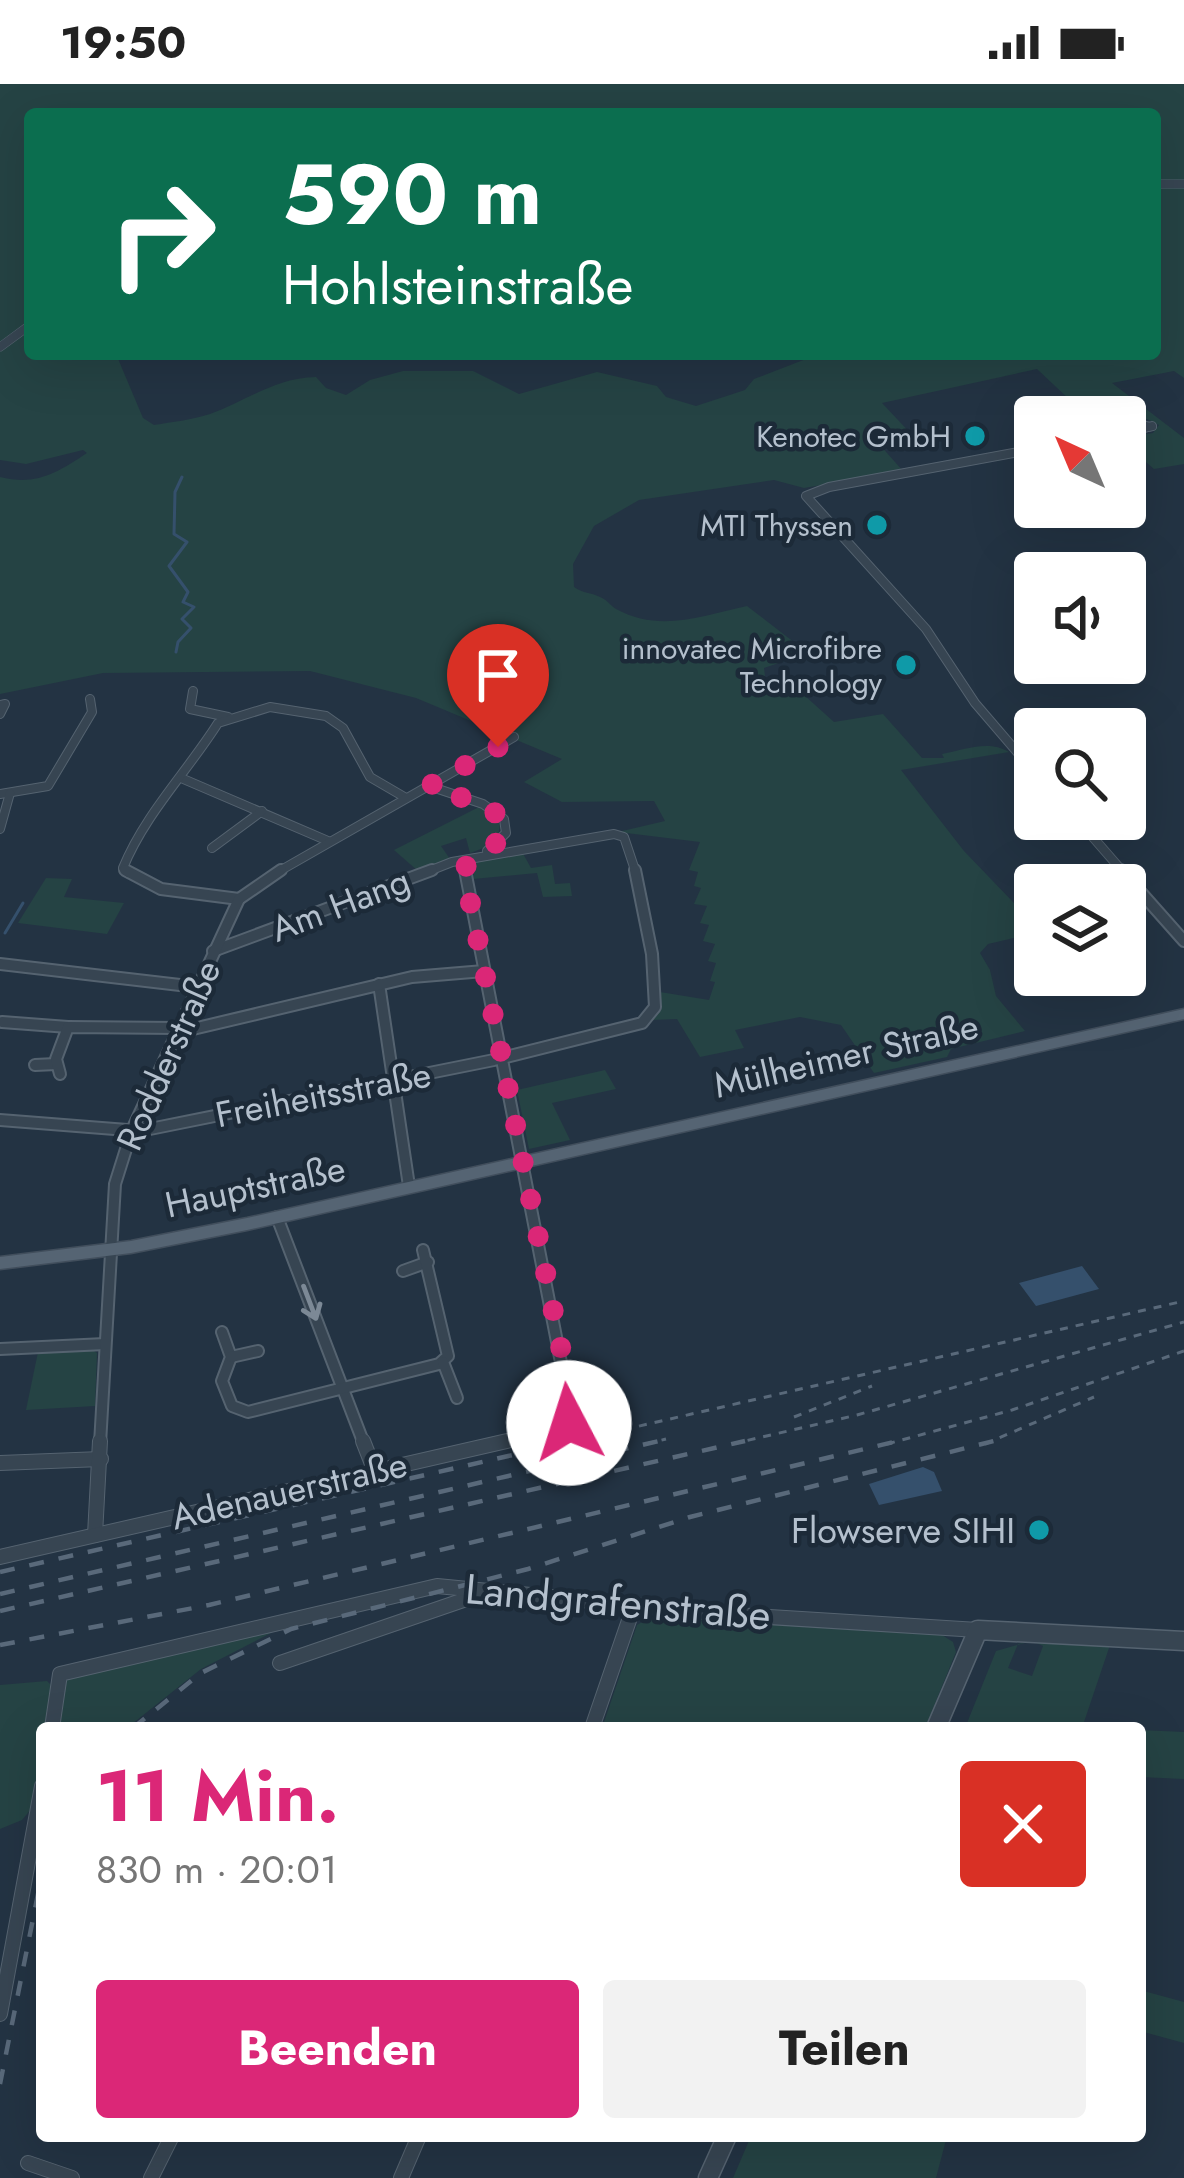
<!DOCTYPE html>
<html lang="de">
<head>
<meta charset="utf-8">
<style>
	:root { --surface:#fff; --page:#f2f2f2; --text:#222; --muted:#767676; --accent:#db2777 }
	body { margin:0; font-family:Jost,sans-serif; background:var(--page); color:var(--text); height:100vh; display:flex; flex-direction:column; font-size:45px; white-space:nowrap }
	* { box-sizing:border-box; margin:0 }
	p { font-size:39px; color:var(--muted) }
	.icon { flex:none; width:66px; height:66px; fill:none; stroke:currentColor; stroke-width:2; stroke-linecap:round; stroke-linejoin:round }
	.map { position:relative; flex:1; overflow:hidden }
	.sheet { position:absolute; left:36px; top:1638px; width:1110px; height:420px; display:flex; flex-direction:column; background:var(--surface); border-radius:12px; box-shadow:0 12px 48px #0002 }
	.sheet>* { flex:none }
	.hud { position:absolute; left:24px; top:24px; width:1137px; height:252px; border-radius:12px; box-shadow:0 12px 48px #0002; background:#0b6e4f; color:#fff; overflow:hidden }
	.needle { width:78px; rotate:316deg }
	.fabs { position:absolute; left:1014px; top:312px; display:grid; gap:24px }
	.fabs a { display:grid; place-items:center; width:132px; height:132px; border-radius:12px; background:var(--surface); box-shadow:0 12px 48px #0002; font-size:60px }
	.pin { position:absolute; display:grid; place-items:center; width:102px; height:102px; color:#fff; margin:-123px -51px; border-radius:50% 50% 50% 0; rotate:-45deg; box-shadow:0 0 12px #0007 }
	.pin .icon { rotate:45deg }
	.me { position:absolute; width:132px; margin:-66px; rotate:355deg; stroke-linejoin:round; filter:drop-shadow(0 0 9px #0008) }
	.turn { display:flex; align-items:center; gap:42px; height:252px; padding:0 60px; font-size:54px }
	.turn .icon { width:156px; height:156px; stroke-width:2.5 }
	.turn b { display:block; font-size:84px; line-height:102px }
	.round { display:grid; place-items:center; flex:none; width:126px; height:126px; border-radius:12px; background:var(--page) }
	.summary { display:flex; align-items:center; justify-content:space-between; height:204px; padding:0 60px }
	h1 { font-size:72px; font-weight:700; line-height:90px; color:var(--accent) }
	.button { display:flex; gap:24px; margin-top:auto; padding:24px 60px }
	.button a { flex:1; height:138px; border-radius:12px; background:var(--accent); color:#fff; font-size:48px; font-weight:700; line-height:138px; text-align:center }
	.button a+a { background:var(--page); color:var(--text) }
	.status { display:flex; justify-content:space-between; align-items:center; height:84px; padding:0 60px; background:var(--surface); direction:ltr }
	.status svg { height:33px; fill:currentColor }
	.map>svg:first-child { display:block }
	.green { fill:#254344; fill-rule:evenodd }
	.water { fill:#35506c }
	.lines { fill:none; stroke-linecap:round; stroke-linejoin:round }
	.stream { stroke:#35506c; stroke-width:3 }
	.minor-far3-casing { stroke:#556370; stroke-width:8 }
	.minor-far2-casing { stroke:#556370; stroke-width:10 }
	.minor-far1-casing { stroke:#556370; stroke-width:14 }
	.minor-casing { stroke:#556370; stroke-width:16 }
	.tertiary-far1-casing { stroke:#556370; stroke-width:9 }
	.tertiary-casing { stroke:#556370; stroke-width:21 }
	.primary-casing { stroke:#414e5c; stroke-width:3 }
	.minor-far3 { stroke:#374552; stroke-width:6 }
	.minor-far2 { stroke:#374552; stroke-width:8 }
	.minor-far1 { stroke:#374552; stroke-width:10 }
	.minor { stroke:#374552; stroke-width:14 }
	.tertiary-far1 { stroke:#374552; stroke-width:8 }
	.tertiary { stroke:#374552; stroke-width:18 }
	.primary { fill:#556473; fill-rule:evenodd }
	.rail-far1 { stroke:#59697a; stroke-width:3; stroke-dasharray:8 8; stroke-linecap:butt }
	.rail { stroke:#59697a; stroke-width:4.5; stroke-dasharray:15 15; stroke-linecap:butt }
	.oneway { stroke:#7c8996 }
	.route { stroke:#db2777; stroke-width:21; stroke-dasharray:0 37.8 }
	.culture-dot { fill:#0f9aa8; stroke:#1c2a38; stroke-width:4.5 }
	.labels { text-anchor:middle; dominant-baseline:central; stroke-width:9; stroke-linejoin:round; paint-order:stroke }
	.far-poi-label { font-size:30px; fill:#b4c0cd; stroke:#1c2a38; text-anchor:end }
	.street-label { font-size:36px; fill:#b4c0cd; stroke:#1c2a38 }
	.poi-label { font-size:36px; fill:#b4c0cd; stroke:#1c2a38; text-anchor:end }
	.near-street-label { font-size:42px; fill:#b4c0cd; stroke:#1c2a38 }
</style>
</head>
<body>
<div class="status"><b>19:50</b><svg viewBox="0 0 49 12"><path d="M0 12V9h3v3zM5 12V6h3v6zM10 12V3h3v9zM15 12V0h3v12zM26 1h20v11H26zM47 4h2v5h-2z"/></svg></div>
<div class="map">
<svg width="1184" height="2094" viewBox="0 0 1184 2094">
	<rect width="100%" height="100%" fill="#233343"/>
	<!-- green -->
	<g class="green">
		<path d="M0 0H1184V294L1174 287 1112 299 1184 354V380L1154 385 1125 360V354L1153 349 1159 341 1147 335 1125 341V333H1088L1037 285 882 319 914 353 879 360 903 387 804 404 774 396 639 416 594 442 573 480 574 503C584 510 590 508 600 513 606 515 610 521 616 525 660 549 701 532 747 522L808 569 764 584 765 592 754 595 763 608 794 602 834 638 883 630 922 674H944L942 670C967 665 989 656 1009 668L901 686 964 767 1035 841V849L988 860 980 869 990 886 996 912 1025 947 951 965 947 973 874 989 841 941 800 933 735 946 744 964 700 973 677 935 652 936 659 926 660 908 709 916 715 898 710 897 716 879 708 877 715 860 703 857 709 841 700 839 707 822 694 820 701 804 694 802 698 788 689 786 700 758 618 748 665 737 654 717 562 718 524 698 562 675 416 614 310 587 103 589 0 610V393C36 402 57 389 87 369L83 366 26 380 0 376ZM30 30H1155V270H819L754 295 745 306 696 322 666 313 657 302 597 288 519 310 473 287H403L370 296 346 311 326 304 316 293C274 294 247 317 210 330 192 336 172 338 154 341L143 334 116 270H30Z"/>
		<path d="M481 722 499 736C503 756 486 764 470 769L466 754 441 762 450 775 418 787 394 766Z"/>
		<path d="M521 766 531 784 552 781 555 800 570 799 572 812 543 813 537 789 473 795 474 779Z"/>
		<path d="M46 794 72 795 64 813 124 819 107 850 18 839Z"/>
		<path d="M605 986 616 1005 552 1019 570 1056 529 1065 517 1006Z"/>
		<path d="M91 1265 97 1269 95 1322 26 1326 38 1268Z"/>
		<path d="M654 1531 942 1551 953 1558 956 1568 925 1644H602L637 1541Z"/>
		<path d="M271 1543V1549L201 1585 127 1644H55L62 1602 71 1592Z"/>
		<path d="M1065 1557 1110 1561 1082 1644H965L996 1567 1028 1558 1018 1560 1008 1584 1032 1592 1043 1562 1035 1558Z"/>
		<path d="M47 1597 52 1602 32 1724 22 1736 0 1745V1601Z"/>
		<path d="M1140 1646 1184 1648V1695L1140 1693Z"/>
		<path d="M1140 1906 1184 1918V1959L1140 1947Z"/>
		<path d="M751 2052H947L936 2094H733Z"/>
	</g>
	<!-- water -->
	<g class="water">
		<path d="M1082 1182 1099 1205 1036 1222 1019 1199Z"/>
		<path d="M923 1383 934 1388 942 1407 879 1421 869 1400Z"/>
	</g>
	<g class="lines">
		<!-- stream -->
		<g class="stream">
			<path d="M176 568 178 558 191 544 182 535 194 523 183 518 188 508 169 482 187 458 174 450 175 408 182 393"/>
			<path d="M5 849 23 819"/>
		</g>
		<defs>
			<path id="minor-far3" d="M1129 345 1137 338 1153 343 1142 345"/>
			<g id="minor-far2">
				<path d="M1132 342 1125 349 1152 342"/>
				<path d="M1035 365 829 403 806 412 926 545 975 619 1035 689"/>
				<path d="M193 607 190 625 228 633"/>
				<path d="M0 621 5 620 0 630"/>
				<path d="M181 694 328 757"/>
				<path d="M429 702 483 720 504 735 506 749 487 767"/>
				<path d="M0 710 48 702 92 628 90 615"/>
				<path d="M1077 735 1124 789"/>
				<path d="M0 745 10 709"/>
				<path d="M212 764 262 727"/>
				<path d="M128 789 123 784C145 730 187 688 218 639L270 623 326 632 343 644 370 693 406 714"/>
				<path d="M276 789 514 653"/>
				<path d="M424 789 452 778 614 750 624 753 636 789"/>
				<path d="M464 789 468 776"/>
			</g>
			<g id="minor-far1">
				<path d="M125 786 161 805 239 815"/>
				<path d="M465 786 572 1335 558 1345 494 1360"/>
				<path d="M1121 786 1184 857"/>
				<path d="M213 867 432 786"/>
				<path d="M0 880 197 903"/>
				<path d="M379 900 409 1102"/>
				<path d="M2 938 68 943"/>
				<path d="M176 949 412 893 484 887"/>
				<path d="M35 981 56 980"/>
				<path d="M60 990 56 975 68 943 178 944"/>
				<path d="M0 1036 140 1047 494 976 642 939 655 923 652 870 635 786"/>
				<path d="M277 1133 364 1360"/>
				<path d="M403 1187 428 1178"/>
				<path d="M222 1248 231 1273 222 1297 232 1322 248 1328 439 1280 448 1272 423 1166"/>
				<path d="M0 1265 105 1260"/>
				<path d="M231 1273 258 1267"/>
				<path d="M443 1278 457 1314"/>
				<path d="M100 1360 115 1100 132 1046 239 815 281 786"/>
			</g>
			<g id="minor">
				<path d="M363 1357 374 1385"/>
				<path d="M0 1379 101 1375"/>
				<path d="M95 1451 100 1357"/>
				<path d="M0 1473 507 1357"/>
				<path d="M280 1579 487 1508"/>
				<path d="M52 1644 60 1590 437 1502 736 1531 978 1546"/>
				<path d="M592 1644 635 1519"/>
				<path d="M0 1930 42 1702"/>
				<path d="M28 2079 72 2094"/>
				<path d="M151 2094 172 2052"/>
				<path d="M401 2094 419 2052"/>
			</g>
			<g id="tertiary-far1">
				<path d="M1155 100H1184"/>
				<path d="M0 263 30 241"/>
			</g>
			<g id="tertiary">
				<path d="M936 1644 978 1546 1184 1557"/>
				<path d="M708 2094 727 2052"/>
			</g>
			<path id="primary" d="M1184 925V935L247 1146 131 1169 0 1185V1173L131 1157 247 1134Z"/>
		</defs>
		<!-- minor-far3 casing -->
		<use href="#minor-far3" class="minor-far3-casing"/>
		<!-- minor-far2 casing -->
		<use href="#minor-far2" class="minor-far2-casing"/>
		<!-- minor-far1 casing -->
		<use href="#minor-far1" class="minor-far1-casing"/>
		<!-- minor casing -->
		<use href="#minor" class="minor-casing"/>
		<!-- tertiary-far1 casing -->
		<use href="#tertiary-far1" class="tertiary-far1-casing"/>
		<!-- tertiary casing -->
		<use href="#tertiary" class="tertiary-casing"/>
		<!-- primary casing -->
		<use href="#primary" class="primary-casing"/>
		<!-- minor-far3 -->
		<use href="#minor-far3" class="minor-far3"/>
		<!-- minor-far2 -->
		<use href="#minor-far2" class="minor-far2"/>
		<!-- minor-far1 -->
		<use href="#minor-far1" class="minor-far1"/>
		<!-- minor -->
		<use href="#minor" class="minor"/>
		<!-- tertiary-far1 -->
		<use href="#tertiary-far1" class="tertiary-far1"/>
		<!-- tertiary -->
		<use href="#tertiary" class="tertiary"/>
		<!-- primary -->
		<use href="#primary" class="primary"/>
		<!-- rail-far1 -->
		<g class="rail-far1">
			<path d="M794 1333 872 1302"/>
			<path d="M561 1360 1184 1217"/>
			<path d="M646 1360 666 1355"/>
			<path d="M732 1360 857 1331 1184 1238"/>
			<path d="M887 1360 1012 1326 1184 1267"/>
			<path d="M985 1360 1094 1313"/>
		</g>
		<!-- rail -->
		<g class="rail">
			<path d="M0 1488 574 1357"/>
			<path d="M0 1510 659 1357"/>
			<path d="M0 1527 745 1357"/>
			<path d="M0 1561 209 1521 898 1357"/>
			<path d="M133 1644 201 1589 291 1545 528 1485 690 1433 994 1357"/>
			<path d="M0 2000 42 1790"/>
		</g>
	</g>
	<!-- one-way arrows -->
	<defs><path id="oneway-shaft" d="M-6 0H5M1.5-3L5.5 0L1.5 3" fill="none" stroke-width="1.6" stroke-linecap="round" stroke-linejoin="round" transform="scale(3)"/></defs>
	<use class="oneway" href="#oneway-shaft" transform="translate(310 1219) rotate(69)"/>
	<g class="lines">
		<!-- route -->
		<path class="route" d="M498 663 429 702 491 724 506 742C501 768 471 765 464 787L573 1324 569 1339"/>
	</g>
	<!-- markers -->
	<g class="culture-dot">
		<circle cx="975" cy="352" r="12"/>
		<circle cx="877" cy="441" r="12"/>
		<circle cx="906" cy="581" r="12"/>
		<circle cx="1039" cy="1446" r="12"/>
	</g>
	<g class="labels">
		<!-- far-poi labels -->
		<g class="far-poi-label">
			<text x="951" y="352">Kenotec GmbH</text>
			<text x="853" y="441">MTI Thyssen</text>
			<text x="882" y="564">innovatec Microfibre<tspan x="882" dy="34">Technology</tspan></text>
		</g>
		<!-- street labels -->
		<g class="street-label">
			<text transform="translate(340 820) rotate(-21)">Am Hang</text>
			<text transform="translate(168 971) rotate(-66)">Rodderstraße</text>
			<text transform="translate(846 971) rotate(-13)">Mülheimer Straße</text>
			<text transform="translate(323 1010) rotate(-11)">Freiheitsstraße</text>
			<text transform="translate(255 1102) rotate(-12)">Hauptstraße</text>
			<text transform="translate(289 1406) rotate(-13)">Adenauerstraße</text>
		</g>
		<!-- poi labels -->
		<g class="poi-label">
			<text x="1015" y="1446">Flowserve SIHI</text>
		</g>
		<!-- near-street labels -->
		<g class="near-street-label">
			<text transform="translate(618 1518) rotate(5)">Landgrafenstraße</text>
		</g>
	</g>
</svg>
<div class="fabs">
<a><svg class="needle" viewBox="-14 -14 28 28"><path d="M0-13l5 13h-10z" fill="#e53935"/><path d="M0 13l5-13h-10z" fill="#767676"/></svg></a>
<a><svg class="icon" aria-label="sound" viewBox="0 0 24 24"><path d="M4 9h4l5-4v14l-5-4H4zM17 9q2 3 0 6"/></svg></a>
<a><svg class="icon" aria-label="search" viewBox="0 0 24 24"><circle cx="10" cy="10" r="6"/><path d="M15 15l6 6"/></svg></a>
<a><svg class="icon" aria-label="layers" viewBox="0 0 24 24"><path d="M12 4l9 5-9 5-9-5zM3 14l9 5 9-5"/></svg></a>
</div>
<div class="pin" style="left:498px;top:663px;background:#d93025"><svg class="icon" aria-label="arrive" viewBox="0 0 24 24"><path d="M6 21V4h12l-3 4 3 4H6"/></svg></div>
<svg class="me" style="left:569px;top:1339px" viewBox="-20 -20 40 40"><circle r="19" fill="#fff"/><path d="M0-13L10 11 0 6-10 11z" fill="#db2777"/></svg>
<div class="hud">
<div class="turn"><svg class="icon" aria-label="right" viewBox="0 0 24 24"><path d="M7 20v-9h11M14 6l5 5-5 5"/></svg><div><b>590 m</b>Hohlsteinstraße</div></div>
</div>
<section class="sheet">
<div class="summary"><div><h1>11 Min.</h1><p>830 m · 20:01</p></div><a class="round" style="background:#d93025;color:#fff"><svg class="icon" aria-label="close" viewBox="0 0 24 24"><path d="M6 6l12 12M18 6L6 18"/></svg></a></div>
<div class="button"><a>Beenden</a><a>Teilen</a></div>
</section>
</div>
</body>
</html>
